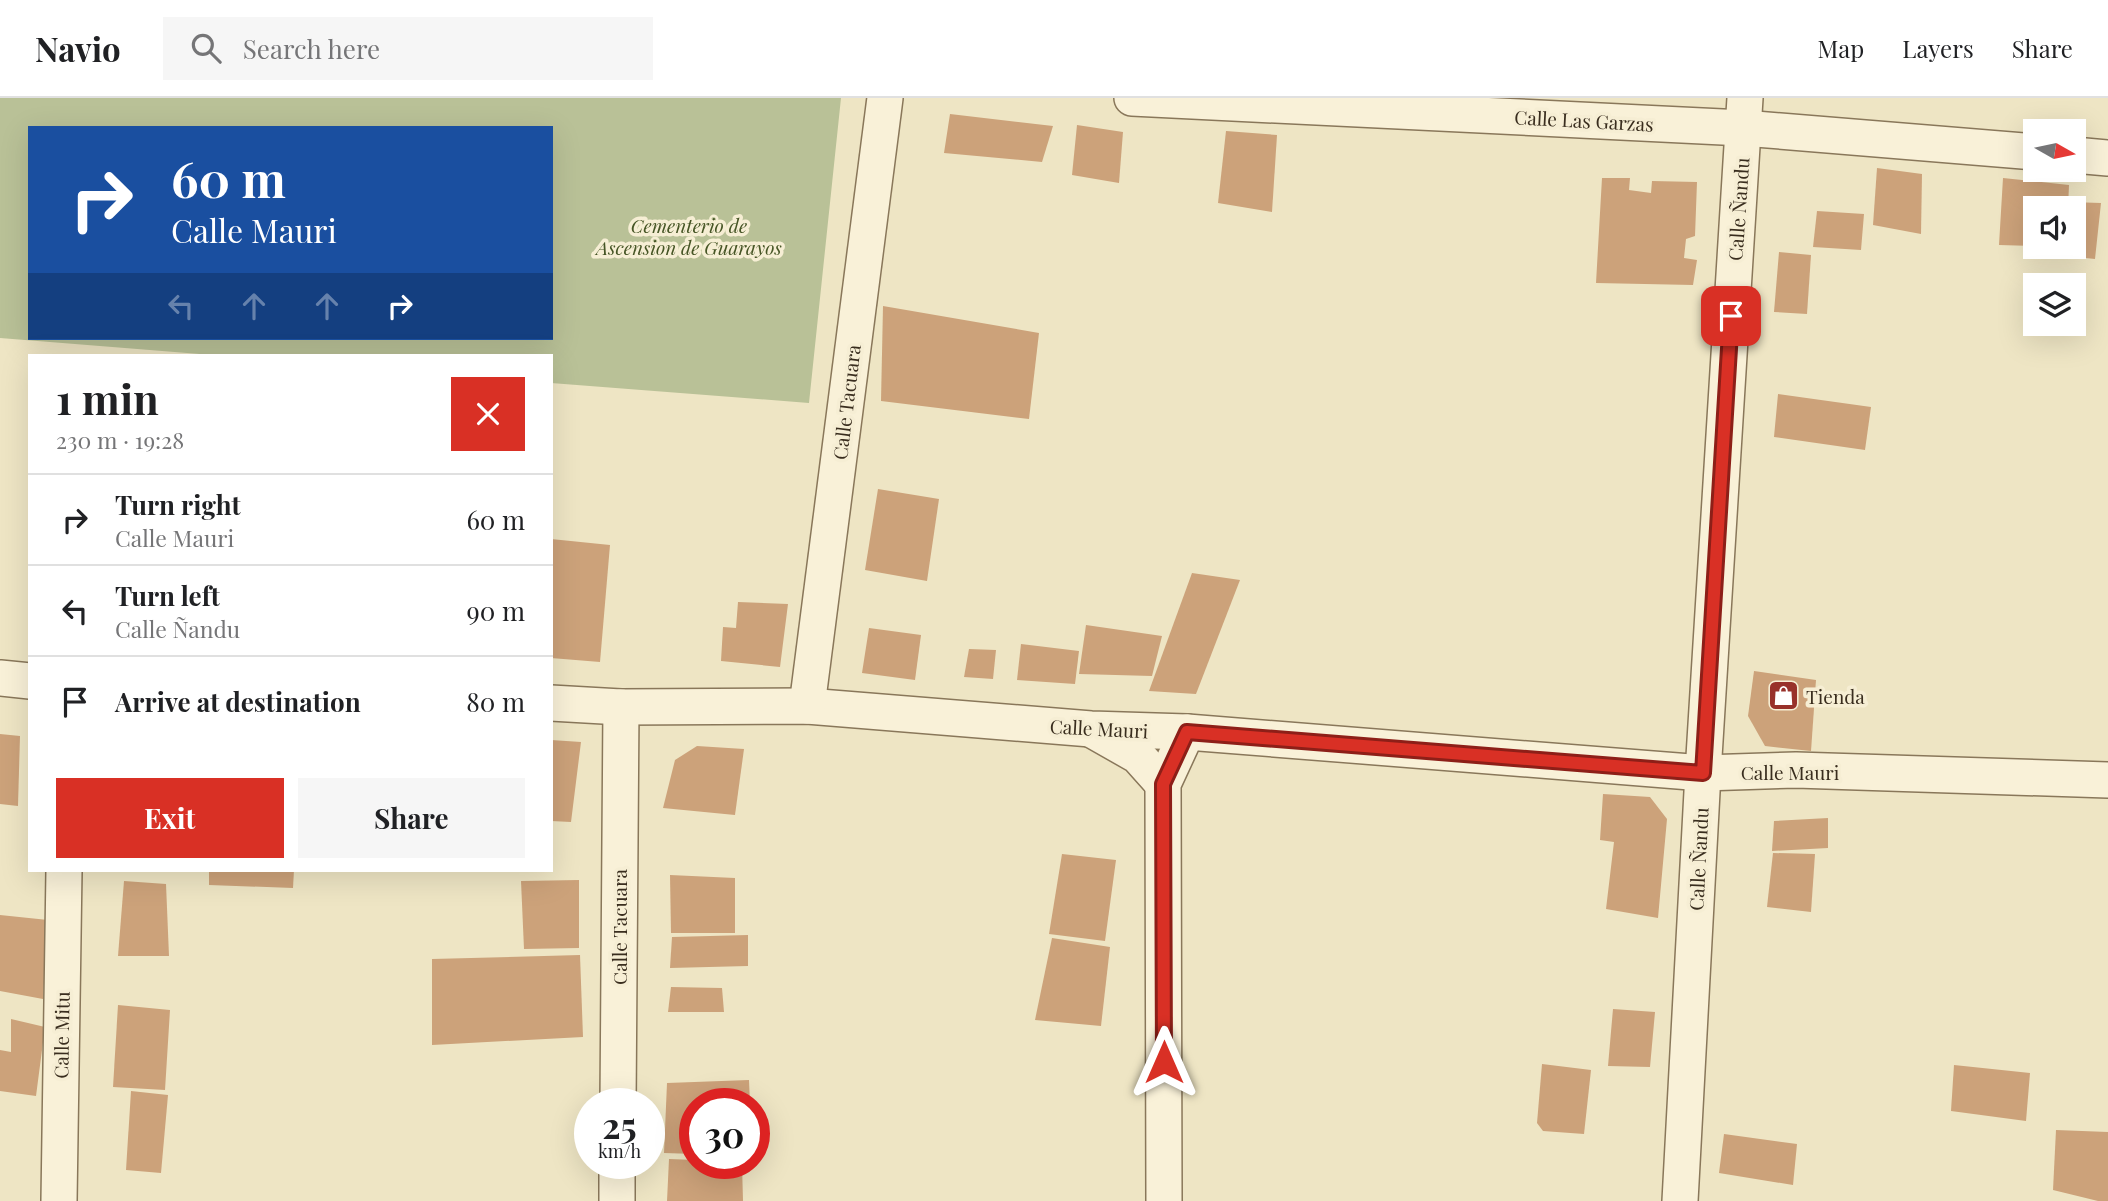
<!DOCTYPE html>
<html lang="en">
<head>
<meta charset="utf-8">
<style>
	:root { --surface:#fff; --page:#f6f6f6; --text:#202124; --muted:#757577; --line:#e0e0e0; --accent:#d93025 }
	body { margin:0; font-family:"Playfair Display",serif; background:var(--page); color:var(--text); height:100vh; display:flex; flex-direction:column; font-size:26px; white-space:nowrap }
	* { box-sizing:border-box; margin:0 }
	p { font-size:23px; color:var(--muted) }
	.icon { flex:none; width:38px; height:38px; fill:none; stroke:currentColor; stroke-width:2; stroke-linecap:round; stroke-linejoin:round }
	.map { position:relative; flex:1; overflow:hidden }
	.panel { position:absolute; left:28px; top:256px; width:525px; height:518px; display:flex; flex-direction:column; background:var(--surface); border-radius:0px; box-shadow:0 7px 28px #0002 }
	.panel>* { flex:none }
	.banner { position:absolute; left:28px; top:28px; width:525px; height:214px; border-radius:0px; box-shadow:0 7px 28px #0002; background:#1a4fa0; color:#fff; overflow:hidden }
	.needle { width:46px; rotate:99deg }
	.tools { position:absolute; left:2023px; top:21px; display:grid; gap:14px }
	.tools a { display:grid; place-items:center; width:63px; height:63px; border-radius:0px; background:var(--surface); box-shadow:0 7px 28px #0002; font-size:35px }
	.speed { position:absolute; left:574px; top:990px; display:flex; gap:14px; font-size:35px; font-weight:700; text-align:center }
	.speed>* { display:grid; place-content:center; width:91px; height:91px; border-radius:50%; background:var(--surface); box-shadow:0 7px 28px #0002; line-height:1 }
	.speed small { font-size:18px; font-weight:400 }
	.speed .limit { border:10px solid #d22; background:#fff; color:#111 }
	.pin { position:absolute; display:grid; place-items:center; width:60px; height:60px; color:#fff; margin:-30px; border-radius:14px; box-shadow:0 4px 10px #0006 }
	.me { position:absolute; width:77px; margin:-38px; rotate:0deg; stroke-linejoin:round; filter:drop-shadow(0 0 5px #0008) }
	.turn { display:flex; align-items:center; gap:24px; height:147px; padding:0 28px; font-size:32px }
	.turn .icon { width:91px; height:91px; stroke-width:2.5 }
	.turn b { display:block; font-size:49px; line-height:60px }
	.lanes { display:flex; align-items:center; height:66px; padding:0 28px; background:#0003; justify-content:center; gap:35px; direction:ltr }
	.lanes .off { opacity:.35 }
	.round { display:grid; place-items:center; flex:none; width:74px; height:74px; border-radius:0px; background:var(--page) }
	.head { display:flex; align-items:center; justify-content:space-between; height:119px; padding:0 28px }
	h1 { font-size:42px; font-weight:700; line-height:52px }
	.cta { display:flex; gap:14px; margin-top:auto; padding:14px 28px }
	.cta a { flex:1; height:80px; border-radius:0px; background:var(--accent); color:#fff; font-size:28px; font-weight:700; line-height:80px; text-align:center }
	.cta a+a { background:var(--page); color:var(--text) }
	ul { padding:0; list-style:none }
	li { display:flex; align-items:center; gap:21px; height:91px; padding:0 28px; border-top:2px solid var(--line) }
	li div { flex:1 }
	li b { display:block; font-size:26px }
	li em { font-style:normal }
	header { display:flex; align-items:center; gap:42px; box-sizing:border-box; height:98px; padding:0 35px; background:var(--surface); border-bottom:2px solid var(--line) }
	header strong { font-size:33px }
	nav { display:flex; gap:38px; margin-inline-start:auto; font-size:24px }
	.search { width:490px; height:63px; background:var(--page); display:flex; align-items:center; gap:18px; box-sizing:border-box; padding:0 24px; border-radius:0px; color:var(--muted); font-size:26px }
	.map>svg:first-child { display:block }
	.cemetery { fill:#b9c197; fill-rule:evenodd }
	.building { fill:#cca27a }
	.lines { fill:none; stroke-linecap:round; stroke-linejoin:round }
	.minor-casing { stroke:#89775a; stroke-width:38 }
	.minor { stroke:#f9f1d8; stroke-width:35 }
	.route-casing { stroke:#8d1f18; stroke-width:18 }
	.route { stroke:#d93025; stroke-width:12 }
	.labels { text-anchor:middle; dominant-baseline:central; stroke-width:7; stroke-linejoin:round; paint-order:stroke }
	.street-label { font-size:19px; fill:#392d1e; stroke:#f6eed4 }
	.park-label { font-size:19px; font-style:italic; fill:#465525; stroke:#f6eed4 }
	.poi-label { font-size:19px; fill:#392d1e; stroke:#f6eed4; text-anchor:start }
</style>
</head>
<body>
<header>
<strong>Navio</strong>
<div class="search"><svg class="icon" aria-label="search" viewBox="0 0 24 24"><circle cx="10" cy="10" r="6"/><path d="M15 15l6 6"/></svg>Search here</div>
<nav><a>Map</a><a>Layers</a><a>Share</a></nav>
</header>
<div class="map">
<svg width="2108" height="1103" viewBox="0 0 2108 1103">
	<rect width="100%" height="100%" fill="#eee5c4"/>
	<!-- cemetery -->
	<path class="cemetery" d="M0 0H841L809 305 551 285V257H212L0 240ZM30 30H551V240H30Z"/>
	<!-- building -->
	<g class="building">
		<path d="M950 16 1053 28 1042 64 944 55Z"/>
		<path d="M1077 27 1123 34 1119 85 1072 77Z"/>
		<path d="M1226 33 1277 37 1272 114 1218 105Z"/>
		<path d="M1877 70 1922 76 1921 136 1873 127Z"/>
		<path d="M1602 80H1630L1629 92 1651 95 1652 83 1697 84 1695 138 1686 141 1684 160 1697 162 1693 187 1596 185Z"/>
		<path d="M2003 80 2069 87 2068 110H2035V148L1999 147Z"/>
		<path d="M2070 104 2101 105 2095 161 2067 158V149H2074V110H2070Z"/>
		<path d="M1817 113 1864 116 1861 152 1813 149Z"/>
		<path d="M1779 154 1811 157 1807 216 1774 214Z"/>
		<path d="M883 208 1039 235 1029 321 881 303Z"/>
		<path d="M1778 296 1871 309 1865 352 1774 339Z"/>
		<path d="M878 391 939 401 927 483 865 472Z"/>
		<path d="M551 441 610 447 600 564 551 560Z"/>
		<path d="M1192 475 1240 482 1196 596 1149 593Z"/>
		<path d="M738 504 788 506 780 569 721 563 723 529 736 530Z"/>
		<path d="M1086 527 1162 538 1152 578 1079 576Z"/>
		<path d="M869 530 921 537 915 582 862 575Z"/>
		<path d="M1021 546 1079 553 1075 586 1017 582Z"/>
		<path d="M969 551 996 552 993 581 964 579Z"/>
		<path d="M1754 573 1816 582 1811 653 1765 648 1748 618Z"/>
		<path d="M0 636 20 638 18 708 0 706Z"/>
		<path d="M551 642 581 644 571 724 551 723Z"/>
		<path d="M697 648 744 651 735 717 663 710 675 662Z"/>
		<path d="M1603 696 1650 699 1667 721 1658 820 1606 811 1614 744 1600 742Z"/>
		<path d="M1828 720V750L1772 753 1774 723Z"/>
		<path d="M1773 755 1815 756 1811 814 1767 809Z"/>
		<path d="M1062 756 1116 762 1105 843 1049 836Z"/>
		<path d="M209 772H294L293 790 209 787Z"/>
		<path d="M670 777 735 780V835H671Z"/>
		<path d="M579 782V850L524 851 521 783Z"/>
		<path d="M124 783 166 786 169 858H118Z"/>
		<path d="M0 817 48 822 43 901 0 893Z"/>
		<path d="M748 837V868L670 870 672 839Z"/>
		<path d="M1052 840 1110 849 1101 928 1035 922Z"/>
		<path d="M580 857 583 939 432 947V861Z"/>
		<path d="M671 889 722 890 724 914H668Z"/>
		<path d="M118 907 170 912 165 992 113 989Z"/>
		<path d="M1613 911 1655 914 1650 969 1608 968Z"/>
		<path d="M11 921 45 929 36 998 0 993V952L11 954Z"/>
		<path d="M1542 966 1591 972 1584 1036 1543 1033 1537 1025Z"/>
		<path d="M1954 967 2030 975 2026 1023 1951 1013Z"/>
		<path d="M749 982 750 1006H695V1056L664 1055 667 985Z"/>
		<path d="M131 993 168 997 161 1075 126 1072Z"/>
		<path d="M2056 1032 2108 1034V1103H2098L2053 1092Z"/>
		<path d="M1724 1036 1797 1046 1793 1087 1719 1075Z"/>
		<path d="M669 1061 695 1062V1066H742L743 1103H667Z"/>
	</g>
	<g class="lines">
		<defs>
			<g id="minor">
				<path d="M1132 0 1743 30 2035 54"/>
				<path d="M2074 57 2108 60"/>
				<path d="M0 580 30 583"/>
				<path d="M551 605 621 609 807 608 1091 631 1187 634 1703 675 1796 672 2108 682"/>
				<path d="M807 608 885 0"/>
				<path d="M1094 633 1138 658 1163 686"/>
				<path d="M618 1006 621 609"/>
				<path d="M59 1103 64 772"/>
				<path d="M617 1103V1066"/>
				<path d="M1164 1103 1163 686 1187 634"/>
				<path d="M1680 1103 1703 675 1745 0"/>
			</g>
		</defs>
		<!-- minor casing -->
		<use href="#minor" class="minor-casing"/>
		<!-- minor -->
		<use href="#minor" class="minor"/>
	</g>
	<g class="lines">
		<defs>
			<path id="route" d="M1164 964 1163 686 1187 634 1703 675 1731 218"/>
		</defs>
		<!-- route casing -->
		<use href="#route" class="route-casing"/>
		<!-- route -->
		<use href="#route" class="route"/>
	</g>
	<!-- icons -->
	<defs>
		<symbol id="shop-square" viewBox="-11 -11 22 22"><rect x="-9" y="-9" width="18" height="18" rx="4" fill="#98312a" stroke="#f6eed4"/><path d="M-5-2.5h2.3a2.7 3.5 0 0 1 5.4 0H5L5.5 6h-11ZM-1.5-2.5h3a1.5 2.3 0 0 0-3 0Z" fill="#fff"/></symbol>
	</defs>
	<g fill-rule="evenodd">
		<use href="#shop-square" x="1766" y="580" width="35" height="35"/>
	</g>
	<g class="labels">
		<!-- street labels -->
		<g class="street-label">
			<text transform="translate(1584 22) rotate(3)">Calle Las Garzas</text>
			<text transform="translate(1738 111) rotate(-86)">Calle Ñandu</text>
			<text transform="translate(846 304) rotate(-83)">Calle Tacuara</text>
			<text transform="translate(1099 630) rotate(3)">Calle Mauri</text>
			<text x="1790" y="674">Calle Mauri</text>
			<text transform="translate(1698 761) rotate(-87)">Calle Ñandu</text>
			<text transform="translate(619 829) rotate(-90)">Calle Tacuara</text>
			<text transform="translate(61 937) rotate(-89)">Calle Mitu</text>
		</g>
		<!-- park labels -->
		<g class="park-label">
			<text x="689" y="127">Cementerio de<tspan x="689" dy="22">Ascension de Guarayos</tspan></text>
		</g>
		<!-- poi labels -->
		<g class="poi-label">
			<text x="1806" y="598">Tienda</text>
		</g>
	</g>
</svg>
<div class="tools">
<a><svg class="needle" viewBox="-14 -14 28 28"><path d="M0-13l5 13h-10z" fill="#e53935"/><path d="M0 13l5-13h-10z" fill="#757577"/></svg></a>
<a><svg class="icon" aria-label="sound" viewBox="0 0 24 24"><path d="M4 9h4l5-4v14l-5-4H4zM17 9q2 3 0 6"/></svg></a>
<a><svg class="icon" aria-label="layers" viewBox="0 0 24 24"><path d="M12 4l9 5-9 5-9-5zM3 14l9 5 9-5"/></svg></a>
</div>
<div class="speed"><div>25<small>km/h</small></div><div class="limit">30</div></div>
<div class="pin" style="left:1731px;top:218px;background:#d93025"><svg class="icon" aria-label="arrive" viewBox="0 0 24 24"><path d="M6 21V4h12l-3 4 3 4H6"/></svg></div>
<svg class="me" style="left:1164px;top:964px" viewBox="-20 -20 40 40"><path d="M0-17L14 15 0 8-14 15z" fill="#d93025" stroke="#fff" stroke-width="4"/></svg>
<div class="banner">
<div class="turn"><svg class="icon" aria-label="right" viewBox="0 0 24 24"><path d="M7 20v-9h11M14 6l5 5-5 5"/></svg><div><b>60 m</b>Calle Mauri</div></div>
<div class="lanes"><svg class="icon off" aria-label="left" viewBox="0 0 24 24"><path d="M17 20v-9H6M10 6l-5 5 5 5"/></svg><svg class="icon off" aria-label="ahead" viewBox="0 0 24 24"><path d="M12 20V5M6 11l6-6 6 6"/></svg><svg class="icon off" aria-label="ahead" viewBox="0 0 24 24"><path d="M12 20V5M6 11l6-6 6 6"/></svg><svg class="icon" aria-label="right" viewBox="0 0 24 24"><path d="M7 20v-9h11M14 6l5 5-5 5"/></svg></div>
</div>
<section class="panel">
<div class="head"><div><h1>1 min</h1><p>230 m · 19:28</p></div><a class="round" style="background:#d93025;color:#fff"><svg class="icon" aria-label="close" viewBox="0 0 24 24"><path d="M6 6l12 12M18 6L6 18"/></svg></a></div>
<ul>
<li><svg class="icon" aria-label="right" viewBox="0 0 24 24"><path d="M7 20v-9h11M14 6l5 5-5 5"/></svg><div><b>Turn right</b><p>Calle Mauri</p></div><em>60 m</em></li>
<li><svg class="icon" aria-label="left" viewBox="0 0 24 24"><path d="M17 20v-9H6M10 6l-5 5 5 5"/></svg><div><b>Turn left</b><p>Calle Ñandu</p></div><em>90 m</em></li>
<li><svg class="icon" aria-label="arrive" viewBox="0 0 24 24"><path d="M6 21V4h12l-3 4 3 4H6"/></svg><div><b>Arrive at destination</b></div><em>80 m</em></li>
</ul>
<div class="cta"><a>Exit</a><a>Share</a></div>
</section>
</div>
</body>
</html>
